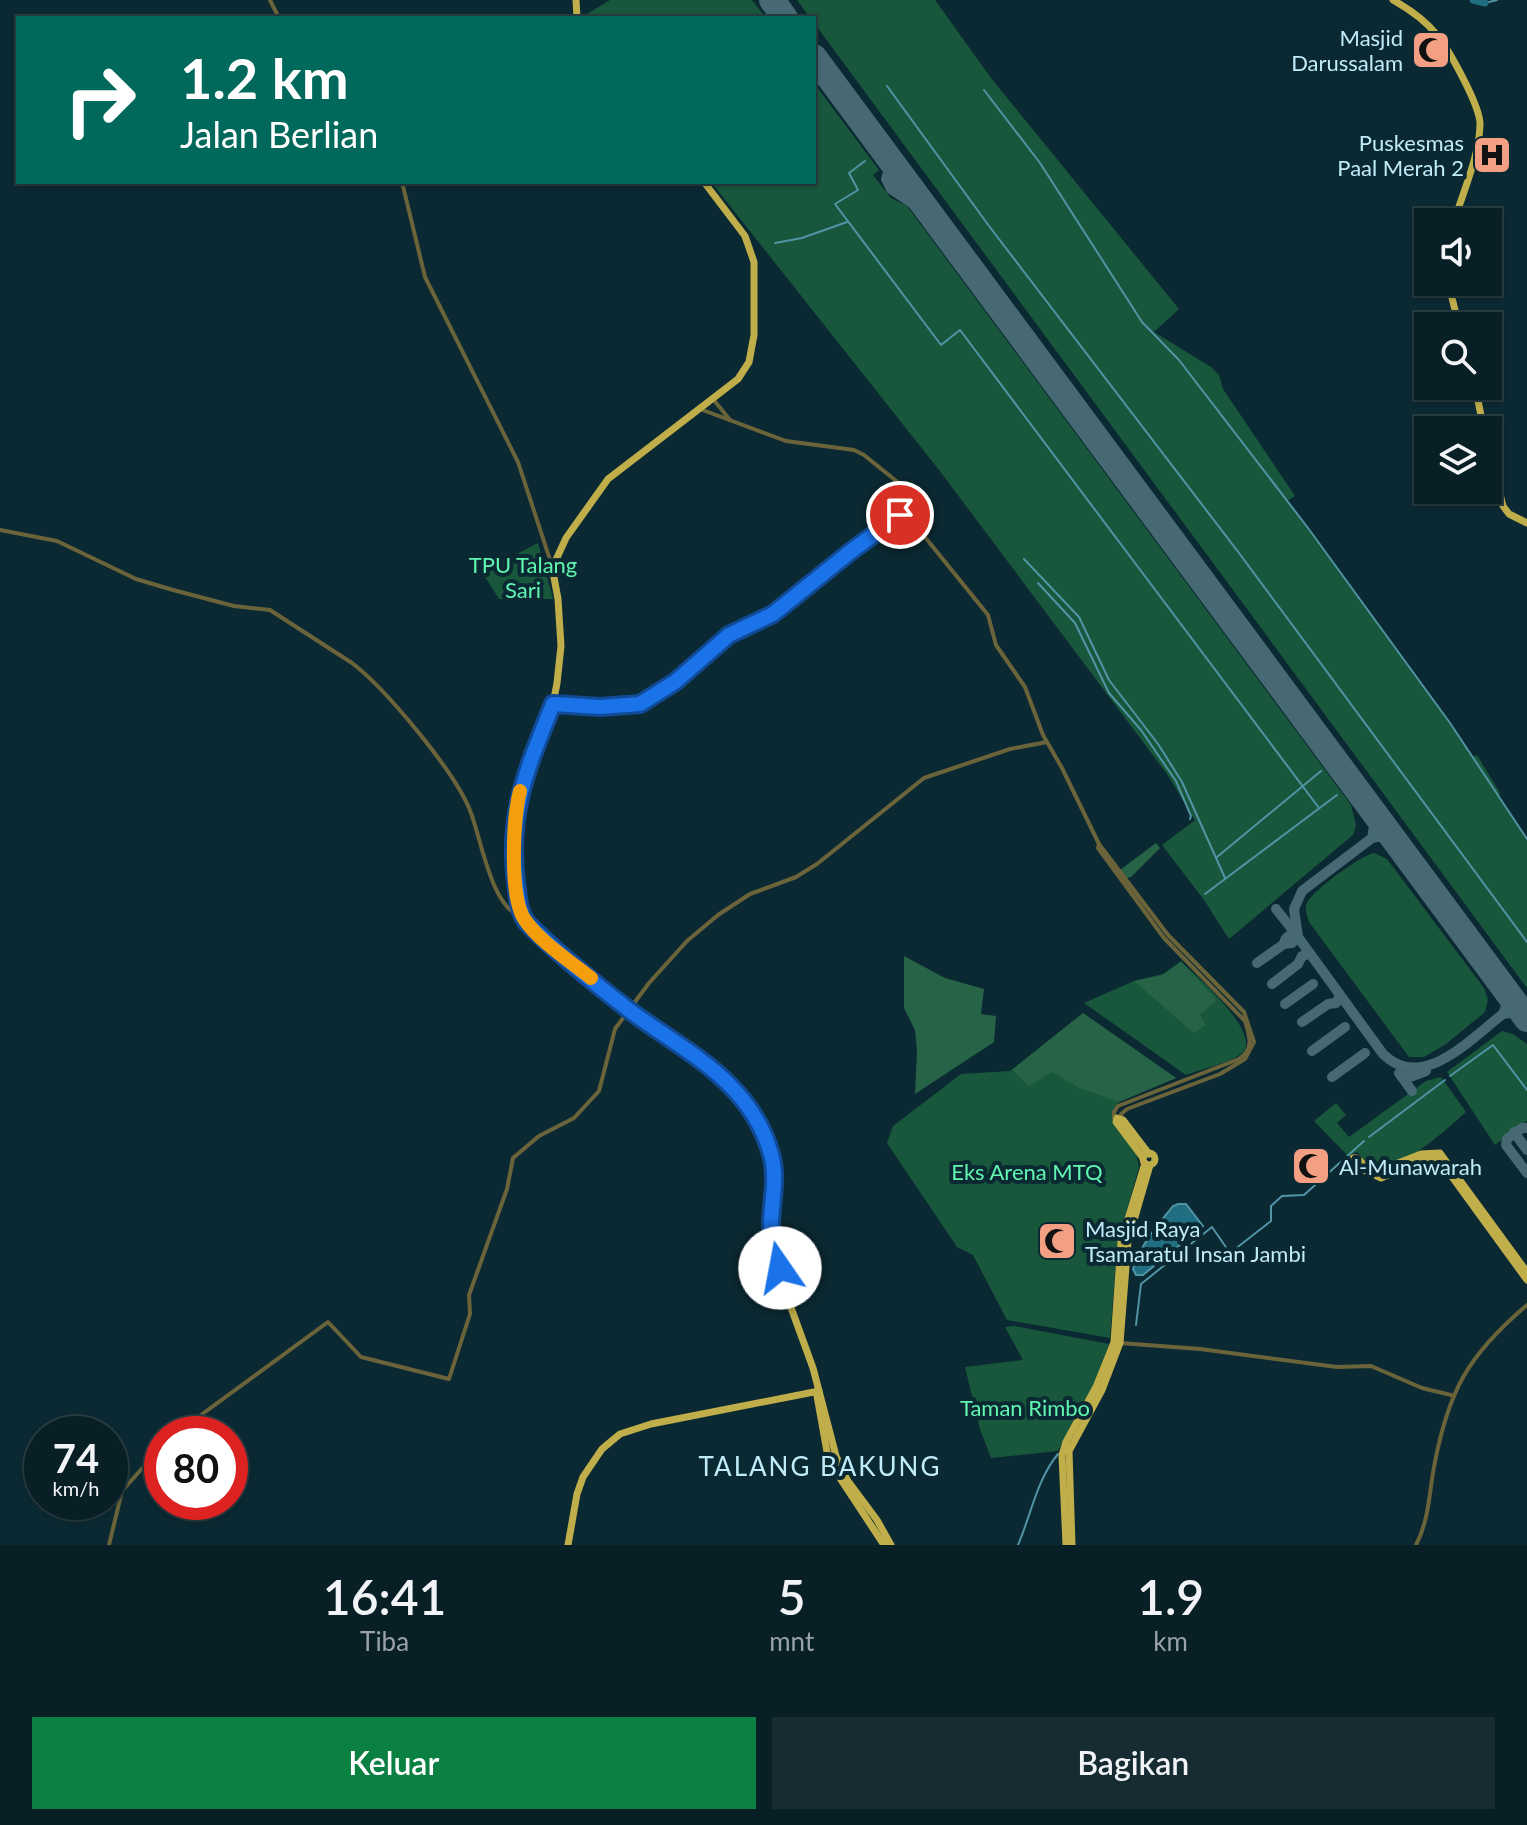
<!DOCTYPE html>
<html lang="id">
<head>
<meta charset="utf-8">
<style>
	:root { --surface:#081f26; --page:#162c32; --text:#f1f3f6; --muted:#98a2a7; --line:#293d43; --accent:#0b8043 }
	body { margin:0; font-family:Lato,sans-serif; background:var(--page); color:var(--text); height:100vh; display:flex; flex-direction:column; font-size:30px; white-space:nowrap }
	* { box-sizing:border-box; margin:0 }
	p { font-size:26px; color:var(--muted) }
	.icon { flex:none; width:44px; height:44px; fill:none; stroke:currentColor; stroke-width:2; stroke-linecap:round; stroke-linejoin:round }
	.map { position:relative; height:1545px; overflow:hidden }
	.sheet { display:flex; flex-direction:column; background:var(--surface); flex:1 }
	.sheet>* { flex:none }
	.guide { position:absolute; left:16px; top:16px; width:800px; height:168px; border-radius:0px; box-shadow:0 2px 6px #0004,0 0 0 2px var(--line); background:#00695c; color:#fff; overflow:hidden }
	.controls { position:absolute; left:1414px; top:208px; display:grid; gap:16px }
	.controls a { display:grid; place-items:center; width:88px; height:88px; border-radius:0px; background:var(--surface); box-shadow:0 2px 6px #0004,0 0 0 2px var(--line); font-size:40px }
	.speed { position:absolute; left:24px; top:1416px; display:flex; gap:16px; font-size:40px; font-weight:700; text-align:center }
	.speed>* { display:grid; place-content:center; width:104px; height:104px; border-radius:50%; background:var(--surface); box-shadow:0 2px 6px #0004,0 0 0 2px var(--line); line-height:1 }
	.speed small { font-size:20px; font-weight:400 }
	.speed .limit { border:12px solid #d22; background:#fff; color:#111 }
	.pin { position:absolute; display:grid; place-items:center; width:68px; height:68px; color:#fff; margin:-34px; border:4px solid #fff; border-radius:50%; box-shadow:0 2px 8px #0007 }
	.me { position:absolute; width:88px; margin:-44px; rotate:348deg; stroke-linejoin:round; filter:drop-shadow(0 0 6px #0008) }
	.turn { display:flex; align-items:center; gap:28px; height:168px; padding:0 32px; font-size:36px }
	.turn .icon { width:104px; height:104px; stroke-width:2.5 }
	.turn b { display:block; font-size:56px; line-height:68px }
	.eta { display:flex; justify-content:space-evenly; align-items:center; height:136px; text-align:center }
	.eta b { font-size:48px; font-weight:600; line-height:56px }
	.primary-button { display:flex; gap:16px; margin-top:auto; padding:16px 32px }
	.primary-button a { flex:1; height:92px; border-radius:0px; background:var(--accent); color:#fff; font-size:32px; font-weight:600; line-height:92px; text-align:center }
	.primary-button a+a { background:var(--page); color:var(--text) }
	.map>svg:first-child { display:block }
	.green { fill:#18573b }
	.forest { fill:#276346 }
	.water { fill:#216e83; stroke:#5194a6; stroke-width:2 }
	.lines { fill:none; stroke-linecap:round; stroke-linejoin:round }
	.stream { stroke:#5194a6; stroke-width:2 }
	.river { stroke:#216e83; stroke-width:7 }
	.taxiway { stroke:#466974; stroke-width:10 }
	.runway { stroke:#466974; stroke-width:26 }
	.tertiary { stroke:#6b643b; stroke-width:4 }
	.trunk { stroke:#bfae4a; stroke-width:7 }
	.route-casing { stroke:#114b97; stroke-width:20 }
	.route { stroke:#1a73e8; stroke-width:14 }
	.slow { stroke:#f59e0b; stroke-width:14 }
	.labels { text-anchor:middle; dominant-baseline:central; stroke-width:8; stroke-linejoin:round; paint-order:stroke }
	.poi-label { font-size:22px; fill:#c0ebf9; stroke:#0b2932; text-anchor:end }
	.park-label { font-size:22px; fill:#60f5b0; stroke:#0b2932 }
	.quarter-label { font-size:26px; letter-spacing:2px; fill:#c0ebf9; stroke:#0b2932 }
</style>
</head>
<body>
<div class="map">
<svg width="1527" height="1545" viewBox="0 0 1527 1545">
	<rect width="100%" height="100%" fill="#0b2932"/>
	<!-- green -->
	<g class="green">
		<path d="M610 0H752L766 18 582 17Z"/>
		<path d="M797 0H935L991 78 1179 309 1154 332 1211 367 1219 375 1223 389 1295 496 1287 501 1425 688 1472 757 1477 755 1500 793 1498 796 1527 839V988L814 23V18H810Z"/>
		<path d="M814 83 879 170 873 175 891 198 907 206 1351 805 1356 825 1353 835 1229 939 1204 900 1162 845 1195 820 1167 774 939 470 711 182H814Z"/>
		<path d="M538 543 553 599H499L482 572Z"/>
		<path d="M1374 853 1387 859 1484 988 1488 1000 1485 1012 1446 1044 1424 1057H1409L1309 922C1307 915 1304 909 1307 903 1313 890 1360 856 1374 853Z"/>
		<path d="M1181 961C1196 976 1258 1029 1244 1051 1237 1061 1199 1070 1186 1075L1084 1003 1134 981 1163 974Z"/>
		<path d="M1083 1013 1176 1078 1119 1102 1113 1112V1120L1136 1153 1139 1167 1117 1246 1110 1338 1007 1320 973 1255 957 1247 887 1143 893 1126 961 1074 1010 1071Z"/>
		<path d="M1502 1031 1513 1034 1527 1044V1121L1495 1145 1447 1072Z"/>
		<path d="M1441 1077 1466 1112C1443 1132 1404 1170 1372 1168L1357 1152 1348 1156 1314 1121 1336 1103 1346 1115 1337 1123 1349 1137 1426 1081Z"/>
		<path d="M1015 1326 1109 1344 1092 1389 1058 1451 991 1458 980 1429 965 1367 1023 1360 1005 1327Z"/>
	</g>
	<!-- forest -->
	<g class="forest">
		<path d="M1156 843 1160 848 1131 877 1126 878 1120 870Z"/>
		<path d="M904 956 945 978 984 989 981 1014 996 1016 994 1042 915 1094 917 1051 915 1030 904 1008Z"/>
		<path d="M1181 962 1217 1000 1200 1015 1206 1025 1194 1033 1134 981 1163 975Z"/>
		<path d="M1083 1013 1176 1078 1119 1102 1079 1088 1052 1072 1029 1086 1012 1070Z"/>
	</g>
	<!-- water -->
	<path class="water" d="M1178 1204H1186L1203 1226 1143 1275H1136L1133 1269C1140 1245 1158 1225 1173 1206Z"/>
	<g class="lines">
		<!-- stream -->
		<g class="stream">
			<path d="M1485 3 1497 0"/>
			<path d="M887 86 989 226 1239 553 1527 942"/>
			<path d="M984 90 1040 163 1142 322 1179 360 1308 528 1450 723 1527 839"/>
			<path d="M865 161 849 173 858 190 835 204 941 345 960 330 1319 808"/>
			<path d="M775 243 802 238 847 222"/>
			<path d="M1024 559 1079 617 1109 680 1158 744 1182 782 1225 878"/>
			<path d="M1038 583 1075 623 1109 693 1141 730 1176 781 1191 816 1190 819"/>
			<path d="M1217 857 1321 771"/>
			<path d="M1205 894 1337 795"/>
			<path d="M1450 1076 1493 1045 1527 1090"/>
			<path d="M1369 1137 1445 1080"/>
			<path d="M1136 1325 1141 1284 1212 1227 1230 1253 1271 1221V1206L1282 1196 1304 1195 1364 1141"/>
			<path d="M1018 1545C1031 1515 1037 1479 1058 1454"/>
		</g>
		<!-- river -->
		<path class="river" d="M1473 0 1485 3"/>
		<!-- taxiway -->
		<g class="taxiway">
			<path d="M909 186 910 178 905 168C896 165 888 168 886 179L891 189 931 216"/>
			<path d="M1376 816 1372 838 1302 891 1294 909 1298 937 1383 1054C1423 1093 1471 1038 1503 1014L1508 1001 1506 991"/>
			<path d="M1372 838 1381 836 1395 841"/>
			<path d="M1276 909 1295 933 1298 937 1292 943 1284 944C1285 936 1290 935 1297 933"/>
			<path d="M1257 963 1284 944"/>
			<path d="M1272 984 1298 964 1302 956 1309 954"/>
			<path d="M1285 1004 1313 984"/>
			<path d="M1503 1014 1517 1012 1525 1016"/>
			<path d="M1302 1022 1328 1004 1336 1003 1340 996"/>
			<path d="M1312 1051 1345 1027"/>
			<path d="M1399 1073 1412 1091"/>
			<path d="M1401 1076 1410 1077 1426 1071"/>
			<path d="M1332 1077 1365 1053"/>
			<path d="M1527 1128H1522L1507 1139 1506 1145 1527 1173"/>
			<path d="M1514 1132 1527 1150"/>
		</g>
		<!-- runway -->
		<g class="runway">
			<path d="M772 0 785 18"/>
			<path d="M814 57 1527 1019"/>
		</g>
		<!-- tertiary -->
		<g class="tertiary">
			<path d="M270 0 279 18"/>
			<path d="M402 182 425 277 518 462 553 569"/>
			<path d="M713 399 730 420"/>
			<path d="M700 409 786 441 854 450 864 455 905 488 916 526 988 615 996 645 1025 687 1043 735 1062 768 1099 844 1168 935 1244 1012 1254 1042 1245 1059 1220 1074 1127 1109 1121 1114 1123 1120"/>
			<path d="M0 530 57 541 136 579 173 590 234 606 270 610 352 663C386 689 457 774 471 813 481 839 492 909 521 916"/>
			<path d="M554 704 600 707 640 704 675 682 722 639 773 614 874 533 894 518 911 510"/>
			<path d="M1099 844 1098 848 1164 938 1245 1021C1250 1037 1254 1049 1239 1059L1118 1106 1114 1112V1118"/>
			<path d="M1120 1343 1200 1349 1337 1367 1371 1366 1422 1388 1451 1395"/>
			<path d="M175 1434 328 1322 361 1357 449 1379 470 1314 469 1295 507 1189 513 1158 539 1136 574 1118 599 1091 615 1029 649 983 687 941 718 915 750 894 796 877 817 864 924 778 1010 749 1047 742"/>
			<path d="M109 1545 122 1491 162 1446"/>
			<path d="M1416 1545C1429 1520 1429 1494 1434 1467 1448 1391 1468 1355 1527 1305"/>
		</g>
		<!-- trunk -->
		<g class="trunk">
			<path d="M576 0 577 18"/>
			<path d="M1393 0C1409 9 1425 20 1437 35 1449 50 1481 107 1480 125 1479 157 1463 192 1454 222"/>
			<path d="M704 182 745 236 754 262V335L749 362 738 379 608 479 566 538 555 562 553 572 558 599 561 646 557 683 553 704 522 784 516 812 515 875 520 908 522 917 533 929 629 1009 705 1062 745 1102 759 1125 771 1152 774 1168 771 1224 774 1246 785 1291 813 1368 836 1456 848 1481 877 1520 891 1545"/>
			<path d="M1448 282 1459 326"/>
			<path d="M1475 386 1484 430"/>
			<path d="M1488 446 1503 506 1509 514 1527 523"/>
			<circle cx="1149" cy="1159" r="6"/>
			<path d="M1143 1158 1116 1122 1117 1118 1123 1120 1149 1154"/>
			<path d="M1527 1272 1440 1153 1421 1154 1378 1171H1371L1357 1158H1353V1161L1362 1169 1381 1178 1424 1159 1431 1157 1439 1159 1527 1280"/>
			<path d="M817 1396 827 1452 834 1469 884 1545"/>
			<path d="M568 1545 577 1494 583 1477 602 1449 620 1434 651 1424 819 1391"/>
			<path d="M1066 1545 1062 1455 1066 1442 1096 1387 1114 1342 1121 1242 1145 1163"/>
			<path d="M1072 1545 1069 1451 1102 1390 1120 1343 1128 1241 1150 1165"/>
		</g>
	</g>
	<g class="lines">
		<defs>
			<path id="route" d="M780 1268C776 1254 772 1240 771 1226 771 1202 778 1178 771 1154 750 1080 685 1052 629 1010 594 983 558 954 527 923 518 911 518 896 516 882 507 813 528 766 553 704L600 707 640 704 675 682 729 635 773 614 850 552 900 515"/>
		</defs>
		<!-- route casing -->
		<use href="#route" class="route-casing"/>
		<!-- route -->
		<use href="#route" class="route"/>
		<!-- slow -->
		<path class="slow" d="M520 791C513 817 509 898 525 920 539 941 571 962 591 978"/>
	</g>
	<!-- icons -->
	<defs>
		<symbol id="mosque-square" viewBox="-11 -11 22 22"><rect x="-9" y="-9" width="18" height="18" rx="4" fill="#f39f83" stroke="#0b2932"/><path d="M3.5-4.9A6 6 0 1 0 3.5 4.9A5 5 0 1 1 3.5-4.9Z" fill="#111"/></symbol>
		<symbol id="hospital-square" viewBox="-11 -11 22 22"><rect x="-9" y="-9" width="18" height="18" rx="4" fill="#f39f83" stroke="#0b2932"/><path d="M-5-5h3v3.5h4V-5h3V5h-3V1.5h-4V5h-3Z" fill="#111"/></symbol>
	</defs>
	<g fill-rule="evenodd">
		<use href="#mosque-square" x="1409" y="28" width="44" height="44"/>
		<use href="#hospital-square" x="1470" y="133" width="44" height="44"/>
		<use href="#mosque-square" x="1289" y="1144" width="44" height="44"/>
		<use href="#mosque-square" x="1035" y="1219" width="44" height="44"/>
	</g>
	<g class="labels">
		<!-- poi labels -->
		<g class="poi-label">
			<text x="1403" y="37">Masjid<tspan x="1403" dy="25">Darussalam</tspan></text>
			<text x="1464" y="142">Puskesmas<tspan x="1464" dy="25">Paal Merah 2</tspan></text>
			<text x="1339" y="1166" text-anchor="start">Al-Munawarah</text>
			<text x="1085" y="1228" text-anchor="start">Masjid Raya<tspan x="1085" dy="25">Tsamaratul Insan Jambi</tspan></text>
		</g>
		<!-- park labels -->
		<g class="park-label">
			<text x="523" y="564">TPU Talang<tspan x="523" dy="25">Sari</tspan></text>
			<text x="1027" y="1171">Eks Arena MTQ</text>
			<text x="1025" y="1407">Taman Rimbo</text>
		</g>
		<!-- quarter labels -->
		<g class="quarter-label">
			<text x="820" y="1466">TALANG BAKUNG</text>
		</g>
	</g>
</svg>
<div class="controls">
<a><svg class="icon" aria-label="sound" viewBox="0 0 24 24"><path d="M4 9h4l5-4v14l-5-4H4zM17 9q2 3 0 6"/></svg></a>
<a><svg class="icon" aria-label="search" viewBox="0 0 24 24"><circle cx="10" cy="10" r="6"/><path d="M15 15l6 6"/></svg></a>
<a><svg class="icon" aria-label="layers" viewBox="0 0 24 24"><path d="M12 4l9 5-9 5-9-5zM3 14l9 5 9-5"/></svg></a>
</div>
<div class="speed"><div>74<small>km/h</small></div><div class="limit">80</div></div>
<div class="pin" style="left:900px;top:515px;background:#d93025"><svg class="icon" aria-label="arrive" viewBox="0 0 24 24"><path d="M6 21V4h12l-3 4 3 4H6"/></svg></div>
<svg class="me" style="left:780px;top:1268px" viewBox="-20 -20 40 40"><circle r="19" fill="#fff"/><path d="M0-13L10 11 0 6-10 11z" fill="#1a73e8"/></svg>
<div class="guide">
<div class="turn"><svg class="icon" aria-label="right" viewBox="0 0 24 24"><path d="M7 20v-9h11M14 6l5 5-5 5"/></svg><div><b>1.2 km</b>Jalan Berlian</div></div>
</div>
</div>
<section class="sheet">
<div class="eta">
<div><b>16:41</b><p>Tiba</p></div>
<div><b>5</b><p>mnt</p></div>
<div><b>1.9</b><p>km</p></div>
</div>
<div class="primary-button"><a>Keluar</a><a>Bagikan</a></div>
</section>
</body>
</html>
